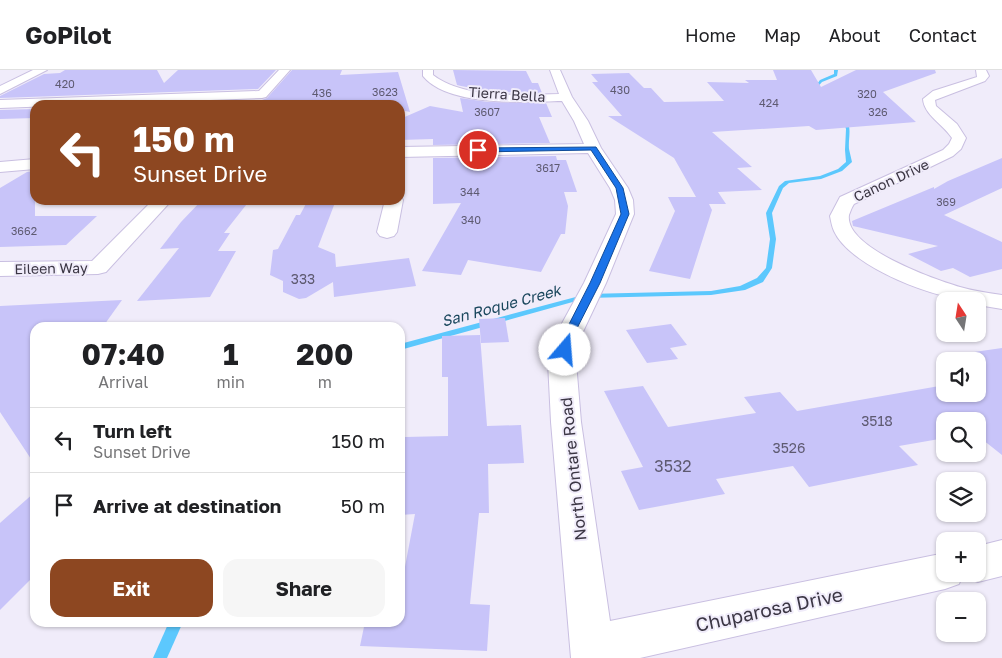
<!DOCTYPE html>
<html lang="en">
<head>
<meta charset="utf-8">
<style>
	:root { --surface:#fff; --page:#f6f6f6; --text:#202124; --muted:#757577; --line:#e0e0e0; --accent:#8d4721 }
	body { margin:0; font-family:"Golos Text",sans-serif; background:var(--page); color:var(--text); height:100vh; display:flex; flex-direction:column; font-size:19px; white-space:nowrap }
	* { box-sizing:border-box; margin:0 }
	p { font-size:16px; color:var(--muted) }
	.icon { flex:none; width:28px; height:28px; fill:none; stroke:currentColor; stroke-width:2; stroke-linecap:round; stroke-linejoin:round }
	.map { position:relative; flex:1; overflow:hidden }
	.drawer { position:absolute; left:30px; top:252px; width:375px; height:305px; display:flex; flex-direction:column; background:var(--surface); border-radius:15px; box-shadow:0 1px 4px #0004 }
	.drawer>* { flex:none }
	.top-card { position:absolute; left:30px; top:30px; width:375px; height:105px; border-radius:15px; box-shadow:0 1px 4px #0004; background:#8d4721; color:#fff; overflow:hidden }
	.needle { width:32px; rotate:348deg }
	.fabs { position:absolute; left:936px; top:222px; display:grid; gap:10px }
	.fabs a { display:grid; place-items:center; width:50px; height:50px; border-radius:10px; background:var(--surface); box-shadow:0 1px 4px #0004; font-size:25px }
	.pin { position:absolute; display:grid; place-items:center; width:42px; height:42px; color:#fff; margin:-21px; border:2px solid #fff; border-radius:50%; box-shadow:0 1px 5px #0007 }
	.me { position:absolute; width:55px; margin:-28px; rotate:18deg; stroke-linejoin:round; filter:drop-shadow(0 0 4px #0008) }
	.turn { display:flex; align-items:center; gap:18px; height:105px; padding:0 20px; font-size:22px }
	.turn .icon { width:65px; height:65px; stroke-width:2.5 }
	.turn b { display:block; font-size:35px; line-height:42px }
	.eta { display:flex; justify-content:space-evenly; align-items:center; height:85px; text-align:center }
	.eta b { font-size:30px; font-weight:700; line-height:35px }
	.button { display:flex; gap:10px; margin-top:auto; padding:10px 20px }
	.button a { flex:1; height:58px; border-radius:15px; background:var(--accent); color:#fff; font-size:20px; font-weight:700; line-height:58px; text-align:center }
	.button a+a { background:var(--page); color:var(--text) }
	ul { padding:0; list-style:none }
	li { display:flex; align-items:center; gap:15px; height:65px; padding:0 20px; border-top:1px solid var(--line) }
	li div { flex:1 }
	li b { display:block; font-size:19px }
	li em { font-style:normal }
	header { display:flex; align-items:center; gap:30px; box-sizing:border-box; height:70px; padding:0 25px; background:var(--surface); border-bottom:1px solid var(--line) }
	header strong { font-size:24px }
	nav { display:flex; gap:28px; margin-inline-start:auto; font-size:18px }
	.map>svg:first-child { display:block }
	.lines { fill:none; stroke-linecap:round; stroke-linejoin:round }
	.stream { fill:#5cc8fd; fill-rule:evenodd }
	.building { fill:#c8c4f9 }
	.minor-casing { stroke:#c9bfe1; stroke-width:2 }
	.minor { fill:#fff; fill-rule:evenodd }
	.route { fill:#1a73e8; stroke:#114b97 }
	.labels { text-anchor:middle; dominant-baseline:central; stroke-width:4; stroke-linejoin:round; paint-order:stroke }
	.far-number-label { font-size:11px; fill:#5e5a71 }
	.far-street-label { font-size:14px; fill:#3b3644; stroke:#f0ecfa }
	.number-label { font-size:14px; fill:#5e5a71 }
	.far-water-label { font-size:15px; font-style:italic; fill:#19465c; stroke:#f0ecfa }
	.near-number-label { font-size:16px; fill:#5e5a71 }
	.street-label { font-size:16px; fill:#3b3644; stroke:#f0ecfa }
	.near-street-label { font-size:19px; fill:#3b3644; stroke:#f0ecfa }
</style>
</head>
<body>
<header>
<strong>GoPilot</strong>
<nav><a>Home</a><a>Map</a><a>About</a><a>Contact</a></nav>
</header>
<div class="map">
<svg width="1002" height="588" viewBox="0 0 1002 588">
	<rect width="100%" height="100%" fill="#f0ecfa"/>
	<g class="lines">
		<!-- stream -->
		<g class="stream">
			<path d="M834 0H838L837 6 822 12 813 22H811L820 10 834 4Z"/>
			<path d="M844 46C853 55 848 67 849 79 850 83 851 88 852 92L842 101 821 109 789 113 783 118 772 143 776 169 772 198 763 212 745 220 711 225 587 228 400 280V274L587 224 711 221 740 216 757 208 766 198 770 169 766 143 779 116 785 111 820 106 838 99 846 92 845 80 846 59 842 47Z"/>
			<path d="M169 552H183L167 588H153Z"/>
		</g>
	</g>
	<!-- building -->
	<g class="building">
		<path d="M65 0H157L164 13 178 0H276L258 19 0 28V26L44 4 60 3Z"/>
		<path d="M292 0H342L340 5 398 2 410 42 400 40V35H128L262 30 267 28Z"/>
		<path d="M453 0 526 1 532 13H538L542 23 494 22 461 16 457 15Z"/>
		<path d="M773 0H811L821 17 856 0H935L936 3 883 22 916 52 816 60 809 56 712 62 752 97 737 98 762 120 718 122 726 134H709L712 140 690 209 649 201 675 141 668 127H696L674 88 608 46H622L592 12H598L591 4 629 3 644 18H651L664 32 724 31 707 12 749 13 745 10H777Z"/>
		<path d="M460 28 488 32 546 33 552 47H539L550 73 433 75V69L400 70V49L430 36 463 42Z"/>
		<path d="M35 39V48L0 49V40Z"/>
		<path d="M556 86 557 90H566L577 122H564L568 136 565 164H561L541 202 468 190 461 205 422 201 461 133 433 134V88Z"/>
		<path d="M1002 88V118L944 145 1002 172V199L970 207 953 198 941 201 908 184 938 176 853 156 852 151 934 117V119L948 111Z"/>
		<path d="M35 101V146H97L66 175 0 177V118L27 102Z"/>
		<path d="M202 130H250L224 163H230L218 181H236L210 227 137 231 179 178 160 179 181 152Z"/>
		<path d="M308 130H336L318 177 335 184 336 197 409 188 416 216 334 227 333 212 306 228 299 229 283 222V211L270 205 273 180 278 179 296 145H300Z"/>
		<path d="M122 230 102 258H35V395L0 342V236Z"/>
		<path d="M505 248 509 272 481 273 479 249Z"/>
		<path d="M671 254 687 275 670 278 678 289 647 293 626 260Z"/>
		<path d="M480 265 487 356 521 355 524 393 488 394 489 443H479L470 534 490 535 487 581 360 576 365 552H400V523L415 444 400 445V406L405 367 448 366V307H442V266Z"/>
		<path d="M1002 278V385L978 366V351H945V368L899 376 918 395 809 417 793 396 716 409 725 424 639 440 621 401 643 397 604 321 643 316 668 357 756 343 744 327 780 322 797 341 945 315V324H978V310L984 309 978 304V291H961L953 285Z"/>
		<path d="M35 422V505L0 540V453Z"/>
	</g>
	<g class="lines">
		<defs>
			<g id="minor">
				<path d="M33 0H47L0 24V16Z"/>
				<path d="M279 0H290L266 27 262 28 0 38V30L259 21Z"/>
				<path d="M423 0H433V5C464 29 521 25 559 24L550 0H560L572 27 588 51 601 78 628 118 633 130 634 144 606 213 580 268 576 292 581 352 610 551 945 483V504H978V476L1002 470V506L978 512 964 507 963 504 959 514 945 519 640 588H571L551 352 548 292 554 268 584 213 616 144 615 130 610 118 588 83 400 87V77L584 74 574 51 562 31C526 32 448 37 423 6Z"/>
				<path d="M976 0H986L989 6 985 11 935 30 936 36 957 54 966 68 961 79 953 86 854 134C852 137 850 142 849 145 844 178 936 210 960 217 974 221 988 223 1002 225V239L978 235V231C939 231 851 198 834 161 832 157 831 151 830 146L840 127 943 80 949 74 952 68C943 54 924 45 923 29L933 21 977 7Z"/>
				<path d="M35 89V99L0 102V92Z"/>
				<path d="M400 126 403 130 397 162 394 166 387 168 380 166 377 162 385 130H400Z"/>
				<path d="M153 130H172L106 202 98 204 0 206V192L92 191Z"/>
			</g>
		</defs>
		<!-- minor casing -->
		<use href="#minor" class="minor-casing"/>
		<!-- minor -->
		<use href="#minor" class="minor"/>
	</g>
	<!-- route -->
	<path class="route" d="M596 77 623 118 629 144 600 213 572 268 570 280 565 283 559 280 562 268 590 213 621 144 616 118 591 80 478 82 474 80 478 78Z"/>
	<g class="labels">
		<!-- far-number labels -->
		<g class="far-number-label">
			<text x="65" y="13">420</text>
			<text x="620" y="19">430</text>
			<text x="385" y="21">3623</text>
			<text x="322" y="22">436</text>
			<text x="867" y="23">320</text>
			<text x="769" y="32">424</text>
			<text x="487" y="41">3607</text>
			<text x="878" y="41">326</text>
			<text x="548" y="97">3617</text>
			<text x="470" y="121">344</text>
			<text x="946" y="131">369</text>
			<text x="471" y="149">340</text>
			<text x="24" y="160">3662</text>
		</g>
		<!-- far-street labels -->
		<g class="far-street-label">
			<text transform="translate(507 24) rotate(4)">Tierra Bella</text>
			<text transform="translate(891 110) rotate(-25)">Canon Drive</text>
			<text transform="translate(51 198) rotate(-1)">Eileen Way</text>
		</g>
		<!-- number labels -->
		<g class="number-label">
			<text x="303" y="208">333</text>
			<text x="877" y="350">3518</text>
			<text x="789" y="377">3526</text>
		</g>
		<!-- far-water labels -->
		<g class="far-water-label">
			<text transform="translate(501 235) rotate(-15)">San Roque Creek</text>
		</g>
		<!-- near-number labels -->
		<g class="near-number-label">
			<text x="673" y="396">3532</text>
		</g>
		<!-- street labels -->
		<g class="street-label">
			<text transform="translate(573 399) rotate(-96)">North Ontare Road</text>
		</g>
		<!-- near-street labels -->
		<g class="near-street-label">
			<text transform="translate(769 539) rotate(-12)">Chuparosa Drive</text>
		</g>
	</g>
</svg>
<div class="fabs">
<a><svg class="needle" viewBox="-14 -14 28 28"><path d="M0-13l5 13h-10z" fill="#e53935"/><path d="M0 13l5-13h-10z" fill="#757577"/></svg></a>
<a><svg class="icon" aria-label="sound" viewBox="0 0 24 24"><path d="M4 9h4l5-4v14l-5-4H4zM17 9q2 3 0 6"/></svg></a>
<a><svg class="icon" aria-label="search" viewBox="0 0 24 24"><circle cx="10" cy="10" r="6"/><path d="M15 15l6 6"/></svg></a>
<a><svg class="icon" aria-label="layers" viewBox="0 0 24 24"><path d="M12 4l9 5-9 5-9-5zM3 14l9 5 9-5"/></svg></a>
<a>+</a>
<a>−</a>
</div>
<div class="pin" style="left:478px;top:80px;background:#d93025"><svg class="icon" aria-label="arrive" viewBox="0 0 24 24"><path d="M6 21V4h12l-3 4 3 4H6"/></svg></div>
<svg class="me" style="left:565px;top:280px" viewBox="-20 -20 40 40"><circle r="19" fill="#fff"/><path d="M0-13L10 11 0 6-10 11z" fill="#1a73e8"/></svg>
<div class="top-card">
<div class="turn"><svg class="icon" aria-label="left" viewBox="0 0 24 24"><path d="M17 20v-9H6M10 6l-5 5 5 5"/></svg><div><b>150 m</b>Sunset Drive</div></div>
</div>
<section class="drawer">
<div class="eta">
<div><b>07:40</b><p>Arrival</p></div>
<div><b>1</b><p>min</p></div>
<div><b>200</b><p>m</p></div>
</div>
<ul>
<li><svg class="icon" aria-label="left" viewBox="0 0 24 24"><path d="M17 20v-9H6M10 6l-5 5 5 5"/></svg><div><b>Turn left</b><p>Sunset Drive</p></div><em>150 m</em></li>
<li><svg class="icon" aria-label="arrive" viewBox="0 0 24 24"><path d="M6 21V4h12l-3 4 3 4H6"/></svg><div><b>Arrive at destination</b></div><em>50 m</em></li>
</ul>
<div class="button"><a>Exit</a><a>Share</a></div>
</section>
</div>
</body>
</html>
